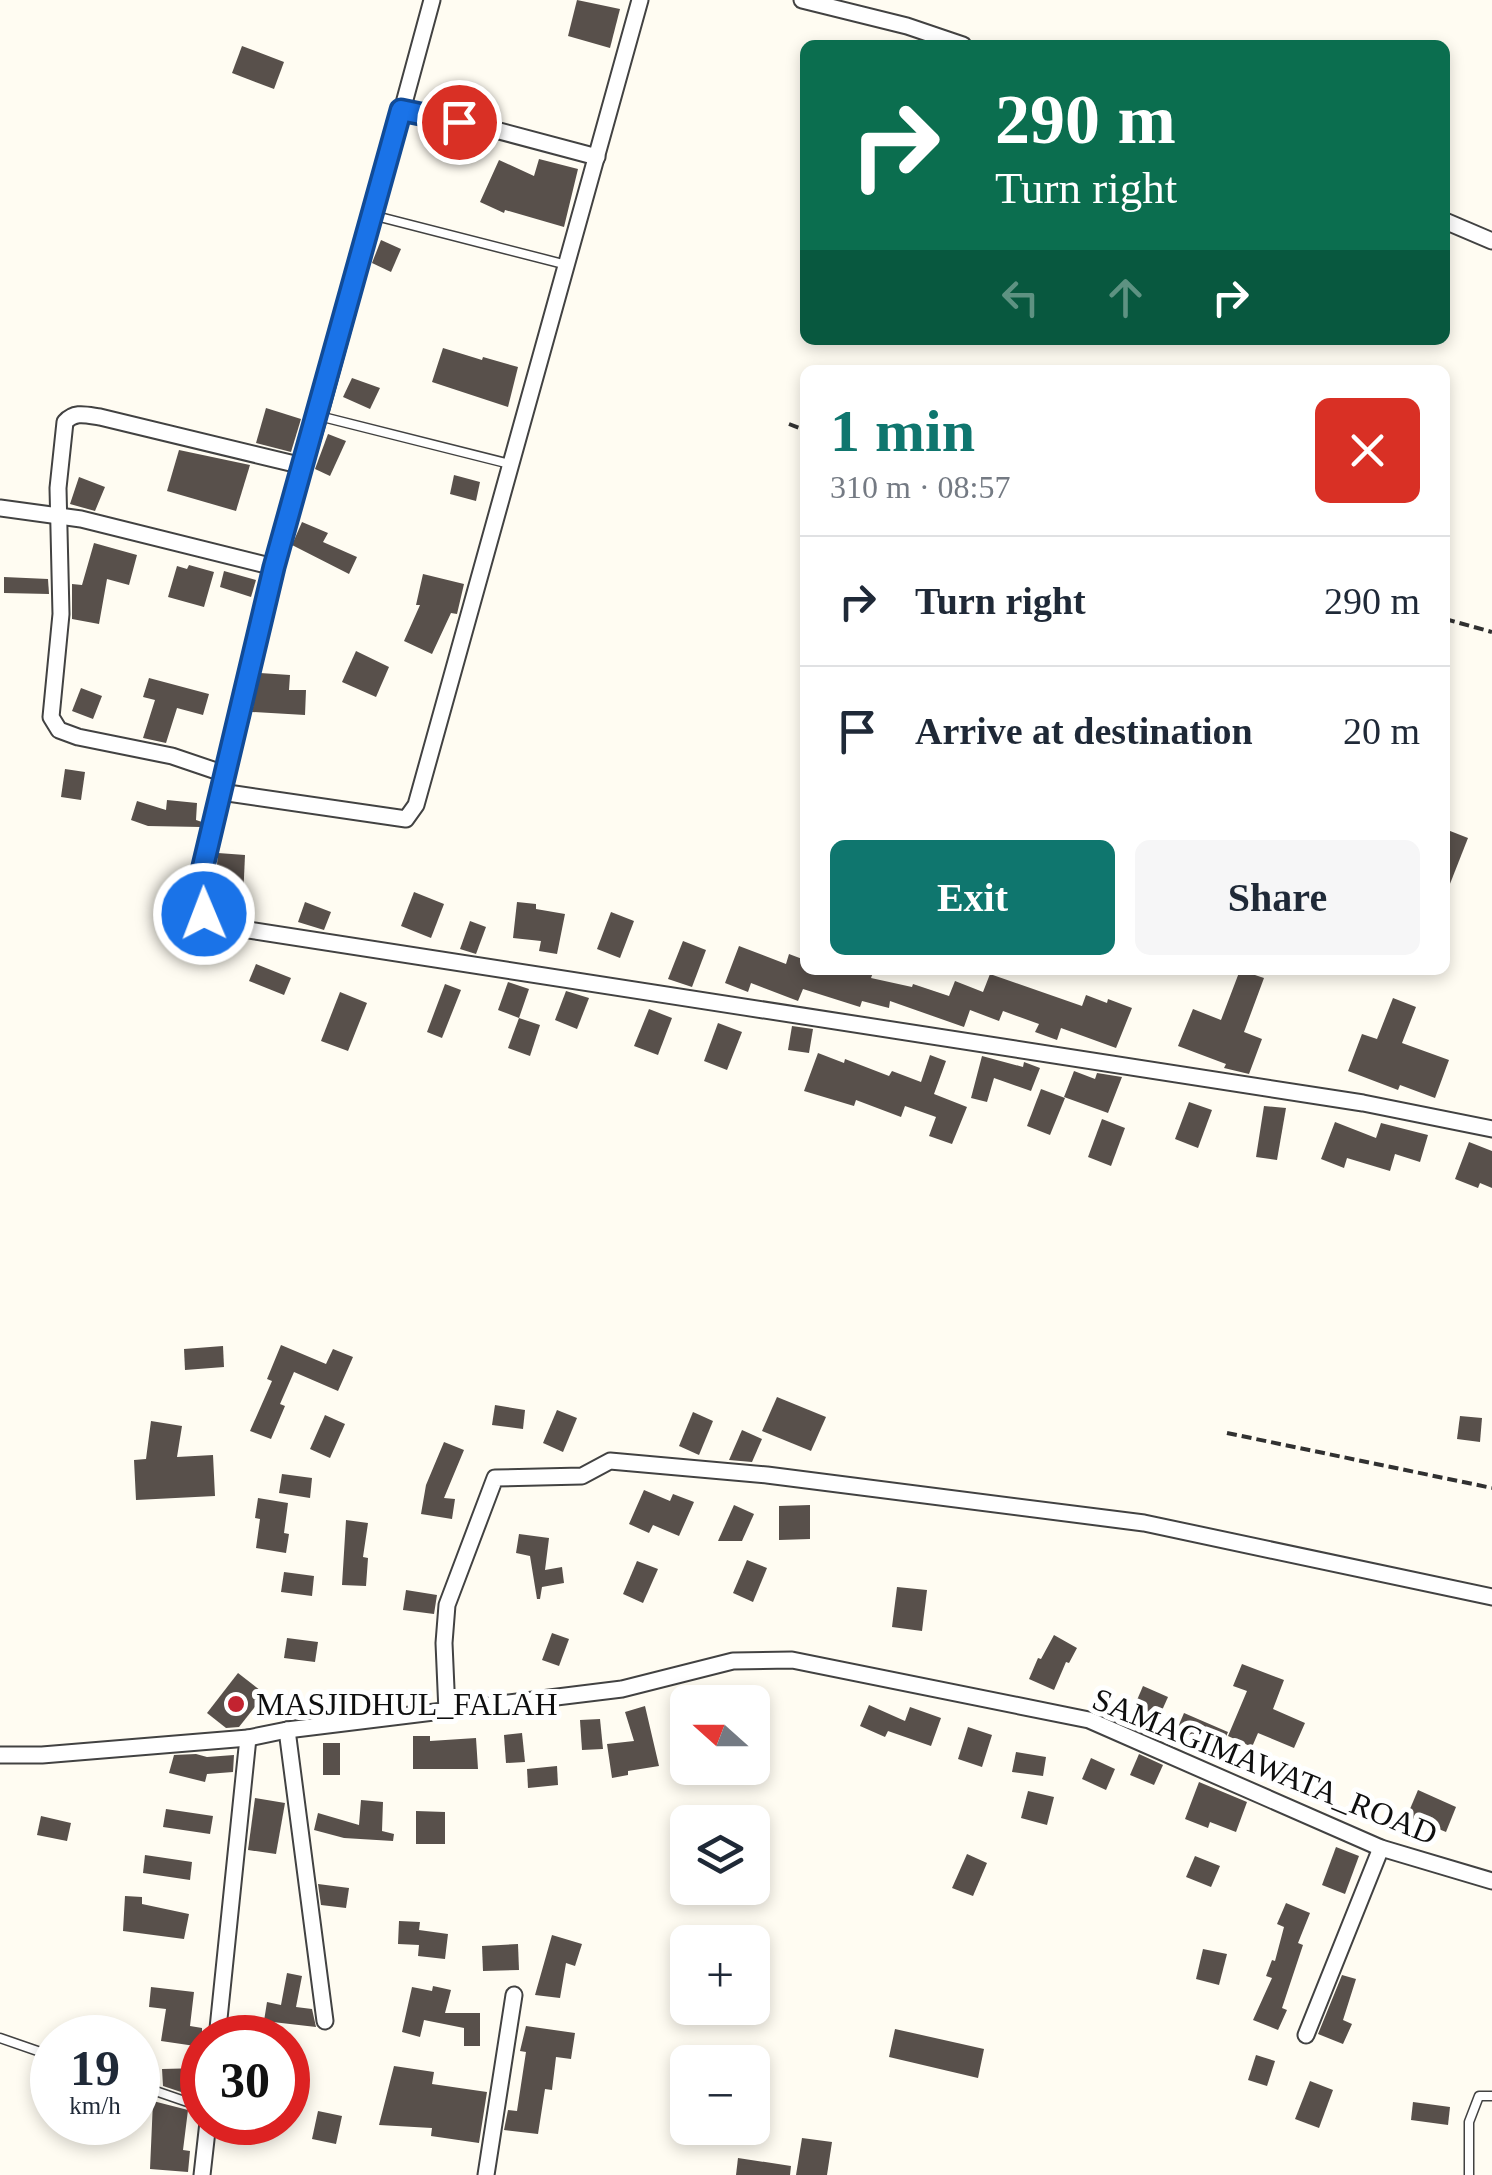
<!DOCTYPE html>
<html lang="en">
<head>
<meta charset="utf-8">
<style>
	:root { --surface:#fff; --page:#f6f6f7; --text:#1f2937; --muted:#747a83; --line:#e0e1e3; --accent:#0f766e }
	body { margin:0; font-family:Georgia,serif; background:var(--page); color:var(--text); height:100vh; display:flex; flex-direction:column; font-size:38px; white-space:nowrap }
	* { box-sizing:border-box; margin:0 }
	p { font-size:32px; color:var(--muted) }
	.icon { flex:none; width:55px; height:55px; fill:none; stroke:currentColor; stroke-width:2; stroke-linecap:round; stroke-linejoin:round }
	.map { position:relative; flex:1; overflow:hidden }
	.side { position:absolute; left:800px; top:365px; width:650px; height:610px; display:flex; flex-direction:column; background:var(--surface); border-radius:15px; box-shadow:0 5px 15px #0003 }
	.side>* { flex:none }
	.hud { position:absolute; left:800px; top:40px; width:650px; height:305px; border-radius:15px; box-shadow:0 5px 15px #0003; background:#0b6e4f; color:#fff; overflow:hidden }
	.needle { width:65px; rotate:291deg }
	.buttons { position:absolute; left:670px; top:1685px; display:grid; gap:20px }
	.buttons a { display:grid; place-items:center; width:100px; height:100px; border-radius:15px; background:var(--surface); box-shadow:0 5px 15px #0003; font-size:50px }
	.speed { position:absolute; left:30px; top:2015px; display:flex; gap:20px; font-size:50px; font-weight:700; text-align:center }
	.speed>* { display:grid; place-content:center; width:130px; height:130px; border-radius:50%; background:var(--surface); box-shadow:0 5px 15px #0003; line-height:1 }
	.speed small { font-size:25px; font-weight:400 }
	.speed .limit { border:15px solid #d22; background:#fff; color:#111 }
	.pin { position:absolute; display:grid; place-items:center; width:85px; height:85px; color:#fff; margin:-42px; border:5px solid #fff; border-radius:50%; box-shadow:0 2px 10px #0007 }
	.me { position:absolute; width:110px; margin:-55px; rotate:359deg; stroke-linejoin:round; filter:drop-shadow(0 0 8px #0008) }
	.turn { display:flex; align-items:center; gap:35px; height:210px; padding:0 30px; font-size:45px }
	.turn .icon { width:130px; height:130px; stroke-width:2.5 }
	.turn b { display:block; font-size:70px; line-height:85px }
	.lanes { display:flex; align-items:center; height:95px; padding:0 30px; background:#0003; justify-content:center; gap:50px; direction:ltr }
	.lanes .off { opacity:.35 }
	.round { display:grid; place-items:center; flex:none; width:105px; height:105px; border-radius:15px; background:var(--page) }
	.overview { display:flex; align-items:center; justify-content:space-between; height:170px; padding:0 30px }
	h1 { font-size:60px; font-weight:700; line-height:75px; color:var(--accent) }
	.action { display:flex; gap:20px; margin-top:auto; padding:20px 30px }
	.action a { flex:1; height:115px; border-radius:15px; background:var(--accent); color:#fff; font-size:40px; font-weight:700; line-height:115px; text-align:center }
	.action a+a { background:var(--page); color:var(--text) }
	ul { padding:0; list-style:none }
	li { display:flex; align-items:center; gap:30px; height:130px; padding:0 30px; border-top:2px solid var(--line) }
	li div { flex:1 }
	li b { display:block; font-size:38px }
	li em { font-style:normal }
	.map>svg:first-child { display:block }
	.building { fill:#58504b }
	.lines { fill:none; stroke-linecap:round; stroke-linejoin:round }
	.lane-casing { stroke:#424242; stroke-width:11 }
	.street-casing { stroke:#424242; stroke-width:19 }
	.path { stroke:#313131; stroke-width:4; stroke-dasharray:10 5; stroke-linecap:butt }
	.lane { stroke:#fff; stroke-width:8 }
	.street { stroke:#fff; stroke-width:15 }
	.route-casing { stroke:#114b97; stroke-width:25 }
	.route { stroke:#1a73e8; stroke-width:18 }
	.poi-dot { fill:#c32330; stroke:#fff; stroke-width:4 }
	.labels { text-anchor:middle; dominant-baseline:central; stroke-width:10; stroke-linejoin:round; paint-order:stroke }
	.poi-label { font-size:32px; fill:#0f0f0f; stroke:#fff; text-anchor:start }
	.street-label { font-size:32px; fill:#0f0f0f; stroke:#fff }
</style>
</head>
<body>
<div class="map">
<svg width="1492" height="2175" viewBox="0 0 1492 2175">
	<rect width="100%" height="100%" fill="#fffcf2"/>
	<!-- building -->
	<g class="building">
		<path d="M577 0 620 9 610 48 568 36Z"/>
		<path d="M242 46 284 62 274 89 232 73Z"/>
		<path d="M539 159 578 169 564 227 505 210 504 213 480 202 499 160 534 176Z"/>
		<path d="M381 240 401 249 391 272 372 263Z"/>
		<path d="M443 348 482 360 483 357 518 367 508 407 432 382Z"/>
		<path d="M352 378 380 388 370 409 343 397Z"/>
		<path d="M266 408 301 419 291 452 256 443Z"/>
		<path d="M328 434 346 441 330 476 315 469Z"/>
		<path d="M179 450 250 465 236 511 167 491Z"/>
		<path d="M454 475 480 482 476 501 450 494Z"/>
		<path d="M79 477 105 487 95 511 70 504Z"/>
		<path d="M302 522 328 533 323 542 357 557 349 574 292 545Z"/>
		<path d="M94 543 137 555 129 585 107 579 99 624 72 619V584L82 585Z"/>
		<path d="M189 565 214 572 204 607 168 597 177 566 187 569Z"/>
		<path d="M224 571 256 580 251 597 220 587Z"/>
		<path d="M423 574 464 584 457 614 451 613 432 654 404 641 420 605H416Z"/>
		<path d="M4 577 48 579 49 594 4 593Z"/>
		<path d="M356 651 389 667 376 697 342 682Z"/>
		<path d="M260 673 290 675 289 690H306L305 715 252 712Z"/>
		<path d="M149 678 209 694 203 715 177 708 166 743 143 738 155 700 143 697Z"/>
		<path d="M81 688 102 696 93 719 72 711Z"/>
		<path d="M65 769 85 772 81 800 61 797Z"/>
		<path d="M167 800 197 803 196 820 202 822 201 827 148 826 131 820 137 801 166 810Z"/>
		<path d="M1445 829 1468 838 1446 894 1445 893Z"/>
		<path d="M218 853 245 855 243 900 214 899Z"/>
		<path d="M414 892 444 904 431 938 401 926Z"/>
		<path d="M305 902 331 912 324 930 298 922Z"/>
		<path d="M517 902 536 904V909L565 914 557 954 539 951 541 941 513 938Z"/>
		<path d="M611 912 634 921 620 958 597 949Z"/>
		<path d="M470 921 486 927 476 954 460 949Z"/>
		<path d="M683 941 706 950 692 987 668 979Z"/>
		<path d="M739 946 786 964 789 954 805 960V970H874L871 978 912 987 913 984 949 996 955 981 983 992 990 974 1082 1006 1086 995 1107 1003 1108 999 1132 1008 1116 1048 1061 1028 1057 1040 1035 1032 1039 1024 1003 1011 999 1021 970 1010 964 1027 890 1001 889 1008 862 1001 860 1007 803 989 798 1001 751 983 748 992 725 983Z"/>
		<path d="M256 964 291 978 284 995 249 981Z"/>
		<path d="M1240 970 1264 978 1244 1032 1262 1039 1249 1074 1224 1068 1226 1064 1178 1046 1193 1009 1221 1020Z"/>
		<path d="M508 982 529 989 519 1018 498 1010Z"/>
		<path d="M445 984 461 990 442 1038 427 1032Z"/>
		<path d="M566 991 589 998 577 1029 555 1020Z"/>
		<path d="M340 992 367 1003 348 1051 321 1041Z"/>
		<path d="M1393 998 1416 1007 1402 1043 1449 1060 1435 1098 1400 1085 1398 1090 1348 1071 1362 1034 1377 1039Z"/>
		<path d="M649 1009 672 1018 658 1055 634 1046Z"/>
		<path d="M519 1018 540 1025 530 1056 508 1048Z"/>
		<path d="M718 1023 742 1032 727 1070 704 1061Z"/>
		<path d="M792 1026 813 1029 809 1053 788 1050Z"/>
		<path d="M818 1053 844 1063 845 1059 889 1076 892 1071 921 1082 930 1055 946 1061 934 1094 967 1107 952 1144 929 1136 936 1117 905 1106 901 1117 856 1100 854 1106 804 1091Z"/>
		<path d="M982 1056 1023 1067 1024 1062 1040 1068 1031 1091 994 1078 987 1102 971 1098Z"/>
		<path d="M1074 1071 1095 1079 1097 1073 1122 1077 1108 1113 1064 1097Z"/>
		<path d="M1041 1089 1065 1098 1050 1135 1027 1126Z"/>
		<path d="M1189 1102 1212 1110 1198 1148 1175 1139Z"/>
		<path d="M1264 1106 1286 1108 1277 1160 1256 1157Z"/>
		<path d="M1102 1119 1125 1128 1111 1166 1088 1157Z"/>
		<path d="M1335 1122 1376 1138 1381 1123 1428 1135 1420 1162 1395 1154 1390 1171 1347 1158 1344 1168 1321 1159Z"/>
		<path d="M1469 1142 1492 1151V1188L1480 1183 1478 1188 1455 1179Z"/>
		<path d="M281 1345 326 1364 333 1349 353 1357 338 1391 294 1372 280 1404 285 1406 271 1439 250 1431 272 1381 267 1379Z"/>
		<path d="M223 1346 224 1367 185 1370 184 1349Z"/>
		<path d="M777 1397 826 1417 811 1451 762 1431Z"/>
		<path d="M495 1405 525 1410 523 1429 492 1425Z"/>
		<path d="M557 1410 577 1418 563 1452 543 1443Z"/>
		<path d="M693 1412 713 1421 699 1455 679 1446Z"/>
		<path d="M325 1415 345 1424 330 1458 310 1449Z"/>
		<path d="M1460 1416 1482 1418 1480 1442 1457 1439Z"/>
		<path d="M151 1421 182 1426 177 1457 213 1455 215 1496 136 1500 134 1460 146 1459Z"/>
		<path d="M742 1430 762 1439 752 1462 729 1460Z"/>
		<path d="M444 1442 464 1450 444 1498 455 1499 452 1519 421 1514 426 1485Z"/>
		<path d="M282 1474 312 1478 310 1498 279 1493Z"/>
		<path d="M644 1490 670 1501 673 1494 694 1502 679 1536 653 1525 649 1533 629 1524Z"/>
		<path d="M258 1498 288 1503 284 1533 289 1534 286 1553 256 1548 260 1519 255 1518Z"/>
		<path d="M734 1505 754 1514 742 1541H718Z"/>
		<path d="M810 1505V1539L779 1540V1506Z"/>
		<path d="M346 1520 368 1523 363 1557 368 1558 366 1586 342 1585Z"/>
		<path d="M519 1534 549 1538 545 1570 562 1567 564 1583 542 1587 540 1599H537L530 1556 516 1553Z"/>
		<path d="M747 1560 767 1568 753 1602 733 1593Z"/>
		<path d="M637 1561 658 1569 643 1603 623 1594Z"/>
		<path d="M284 1572 314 1576 312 1596 281 1592Z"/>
		<path d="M897 1587 927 1590 922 1631 892 1627Z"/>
		<path d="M406 1590 437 1595 434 1614 403 1610Z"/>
		<path d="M552 1633 569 1639 559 1666 542 1660Z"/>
		<path d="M1054 1635 1077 1648 1069 1663 1066 1662 1054 1690 1029 1679 1038 1658 1041 1659Z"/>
		<path d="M287 1638 318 1642 315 1662 284 1658Z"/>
		<path d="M1242 1664 1284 1680 1273 1709 1305 1723 1294 1748 1258 1733 1252 1747 1228 1736 1247 1691 1233 1686Z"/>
		<path d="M238 1673 265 1694 239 1727 226 1728 207 1713Z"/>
		<path d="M1143 1686 1168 1697 1159 1717 1134 1707Z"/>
		<path d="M869 1705 905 1721 910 1707 941 1718 931 1746 888 1731 885 1737 860 1726Z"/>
		<path d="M645 1706 659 1766 628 1771V1775L612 1778 607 1744 634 1741 625 1712Z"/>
		<path d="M1184 1713 1228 1732 1217 1757 1202 1751 1204 1746 1175 1734Z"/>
		<path d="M600 1719 603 1749 582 1750 580 1720Z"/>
		<path d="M968 1727 992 1735 982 1767 958 1759Z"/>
		<path d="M522 1733 525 1762 506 1763 504 1735Z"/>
		<path d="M413 1736H430V1741L476 1738 478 1769H413Z"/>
		<rect x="323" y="1743" width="17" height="32"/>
		<path d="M1016 1752 1046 1757 1043 1776 1012 1772Z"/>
		<path d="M196 1754 207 1757 234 1755 233 1772 207 1774 205 1782 169 1773 174 1755Z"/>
		<path d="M1139 1754 1163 1765 1154 1785 1130 1775Z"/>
		<path d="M1091 1758 1115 1769 1106 1790 1082 1779Z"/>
		<path d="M557 1766 558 1785 528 1788 527 1769Z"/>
		<path d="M1199 1782 1247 1802 1236 1832 1210 1822 1208 1828 1185 1819Z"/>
		<path d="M1418 1790 1456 1807 1446 1832 1407 1816Z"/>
		<path d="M1028 1791 1054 1797 1047 1825 1021 1818Z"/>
		<path d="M255 1798 285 1803 276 1854 248 1850Z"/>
		<path d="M361 1800 383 1802 382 1831 394 1834 393 1841 344 1838 314 1830 318 1813 359 1825Z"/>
		<path d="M166 1809 213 1816 210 1834 163 1827Z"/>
		<path d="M416 1811 445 1812V1844H416Z"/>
		<path d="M41 1816 71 1823 67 1841 37 1835Z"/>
		<path d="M1336 1847 1359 1856 1345 1894 1322 1885Z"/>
		<path d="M967 1854 987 1863 973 1896 952 1888Z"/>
		<path d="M145 1855 192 1862 190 1880 143 1873Z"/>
		<path d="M1195 1856 1220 1866 1211 1887 1186 1877Z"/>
		<path d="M318 1884 349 1888 346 1908 321 1905Z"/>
		<path d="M125 1896 142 1897V1904L189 1914 184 1939 123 1931Z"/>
		<path d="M1286 1903 1310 1913 1298 1943 1303 1945 1282 2008 1287 2010 1278 2030 1253 2020 1272 1978 1266 1976 1272 1960 1275 1961 1284 1927 1277 1924Z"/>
		<path d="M399 1921 420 1922 419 1930 448 1934 445 1959 418 1956 419 1945 398 1944Z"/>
		<path d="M552 1935 582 1944 575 1966 566 1963 560 1998 535 1995Z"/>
		<path d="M518 1944 519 1970 483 1971 482 1946Z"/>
		<path d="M1203 1949 1227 1954 1219 1985 1196 1979Z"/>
		<path d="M287 1973 302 1976 296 2007 312 2009 316 2027 264 2021 267 2002 281 2005Z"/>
		<path d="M1342 1975 1356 1979 1343 2020 1352 2024 1343 2044 1318 2034Z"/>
		<path d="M433 1986 451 1990 445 2013H480V2046H464V2028L424 2020 420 2037 402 2032 412 1987 432 1991Z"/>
		<path d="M151 1987 194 1992 190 2026 202 2028V2047L161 2041 166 2009 149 2007Z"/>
		<path d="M526 2026 575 2033 571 2059 556 2057 552 2090 545 2089 538 2134 504 2130 508 2110 517 2111 526 2052 520 2051Z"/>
		<path d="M895 2029 984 2049 978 2078 889 2057Z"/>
		<path d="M1256 2055 1275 2061 1267 2086 1248 2080Z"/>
		<path d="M394 2066 434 2072 432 2084 487 2092 479 2143 431 2136 432 2128 379 2125Z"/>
		<path d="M201 2068V2088H190V2095L163 2086 162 2069Z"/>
		<path d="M1310 2081 1333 2090 1319 2128 1295 2119Z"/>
		<path d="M153 2101 188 2110 183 2150 190 2151 188 2172 150 2169Z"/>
		<path d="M1413 2102 1450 2107 1448 2125 1411 2120Z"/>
		<path d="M318 2111 342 2116 336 2144 312 2139Z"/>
		<path d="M802 2138 832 2142 827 2175H796Z"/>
		<path d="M738 2158 791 2166 790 2175H736Z"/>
	</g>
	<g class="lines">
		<defs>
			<g id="lane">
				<path d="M372 215 567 265"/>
				<path d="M319 416 510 464"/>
				<path d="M0 2038 52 2056"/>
				<path d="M138 2085 202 2107"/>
				<path d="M1469 2175V2122L1479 2096H1492"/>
			</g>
			<g id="street">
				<path d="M432 0 319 416 274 567 200 879 204 915 216 925 1363 1103 1492 1129"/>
				<path d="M802 0 907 26 963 45"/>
				<path d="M401 110 488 128 597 157"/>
				<path d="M1445 221 1492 241"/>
				<path d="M0 508 81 519 274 567"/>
				<path d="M225 774 172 756 78 737 59 730 51 717 61 614 58 488 65 422C75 411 86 415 100 417L303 466"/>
				<path d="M221 792 406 819 416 805 640 0"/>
				<path d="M447 1712 444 1643 447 1605 495 1478 582 1476 610 1461 767 1475 1144 1523 1492 1597"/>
				<path d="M287 1730 325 2021"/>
				<path d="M0 1755H42L248 1738 287 1730 622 1689 733 1661 792 1660 1089 1720 1381 1848 1492 1881"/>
				<path d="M1306 2035 1381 1848"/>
				<path d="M217 2038 248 1738"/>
				<path d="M202 2175 208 2122"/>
				<path d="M486 2175 514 1995"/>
			</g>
		</defs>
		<!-- lane casing -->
		<use href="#lane" class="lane-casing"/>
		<!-- street casing -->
		<use href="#street" class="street-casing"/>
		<!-- path -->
		<g class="path">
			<path d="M789 424 805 430"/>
			<path d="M1445 619 1492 632"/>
			<path d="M1227 1433 1492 1488"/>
		</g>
		<!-- lane -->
		<use href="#lane" class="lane"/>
		<!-- street -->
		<use href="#street" class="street"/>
	</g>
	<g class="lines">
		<defs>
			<path id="route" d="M204 914 200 879 274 567 401 110 459 122"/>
		</defs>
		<!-- route casing -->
		<use href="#route" class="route-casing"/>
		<!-- route -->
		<use href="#route" class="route"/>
	</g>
	<!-- markers -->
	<circle class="poi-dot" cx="236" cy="1704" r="10"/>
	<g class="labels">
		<!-- poi labels -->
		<g class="poi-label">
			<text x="256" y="1704">MASJIDHUL_FALAH</text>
		</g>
		<!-- street labels -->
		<g class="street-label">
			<text transform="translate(1265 1766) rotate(22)">SAMAGIMAWATA_ROAD</text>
		</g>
	</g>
</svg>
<div class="buttons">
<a><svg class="needle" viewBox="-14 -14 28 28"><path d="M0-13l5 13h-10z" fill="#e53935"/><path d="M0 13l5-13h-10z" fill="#747a83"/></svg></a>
<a><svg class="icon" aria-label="layers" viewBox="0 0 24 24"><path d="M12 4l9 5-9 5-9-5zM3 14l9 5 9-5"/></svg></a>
<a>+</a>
<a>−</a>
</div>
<div class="speed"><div>19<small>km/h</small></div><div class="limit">30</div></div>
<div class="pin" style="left:459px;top:122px;background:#d93025"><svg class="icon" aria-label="arrive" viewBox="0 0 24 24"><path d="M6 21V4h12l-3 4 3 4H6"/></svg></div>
<svg class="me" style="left:204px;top:914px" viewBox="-20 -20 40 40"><circle r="17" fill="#1a73e8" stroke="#fff" stroke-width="3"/><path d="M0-11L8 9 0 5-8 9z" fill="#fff"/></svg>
<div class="hud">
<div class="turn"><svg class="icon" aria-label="right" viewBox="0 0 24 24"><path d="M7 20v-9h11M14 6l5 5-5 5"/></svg><div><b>290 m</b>Turn right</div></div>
<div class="lanes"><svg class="icon off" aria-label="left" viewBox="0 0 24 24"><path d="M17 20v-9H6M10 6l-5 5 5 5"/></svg><svg class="icon off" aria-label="ahead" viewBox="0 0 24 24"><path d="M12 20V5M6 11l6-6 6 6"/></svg><svg class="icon" aria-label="right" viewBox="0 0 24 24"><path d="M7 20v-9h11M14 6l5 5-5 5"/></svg></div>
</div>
<section class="side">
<div class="overview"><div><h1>1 min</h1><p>310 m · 08:57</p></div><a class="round" style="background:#d93025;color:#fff"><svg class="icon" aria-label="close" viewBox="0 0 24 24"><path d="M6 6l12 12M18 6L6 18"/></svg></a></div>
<ul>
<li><svg class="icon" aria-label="right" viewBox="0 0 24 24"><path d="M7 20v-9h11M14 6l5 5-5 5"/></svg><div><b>Turn right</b></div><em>290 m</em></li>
<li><svg class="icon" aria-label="arrive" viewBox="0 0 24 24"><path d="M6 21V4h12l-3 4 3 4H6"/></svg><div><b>Arrive at destination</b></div><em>20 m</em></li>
</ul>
<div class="action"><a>Exit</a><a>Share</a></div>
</section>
</div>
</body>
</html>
